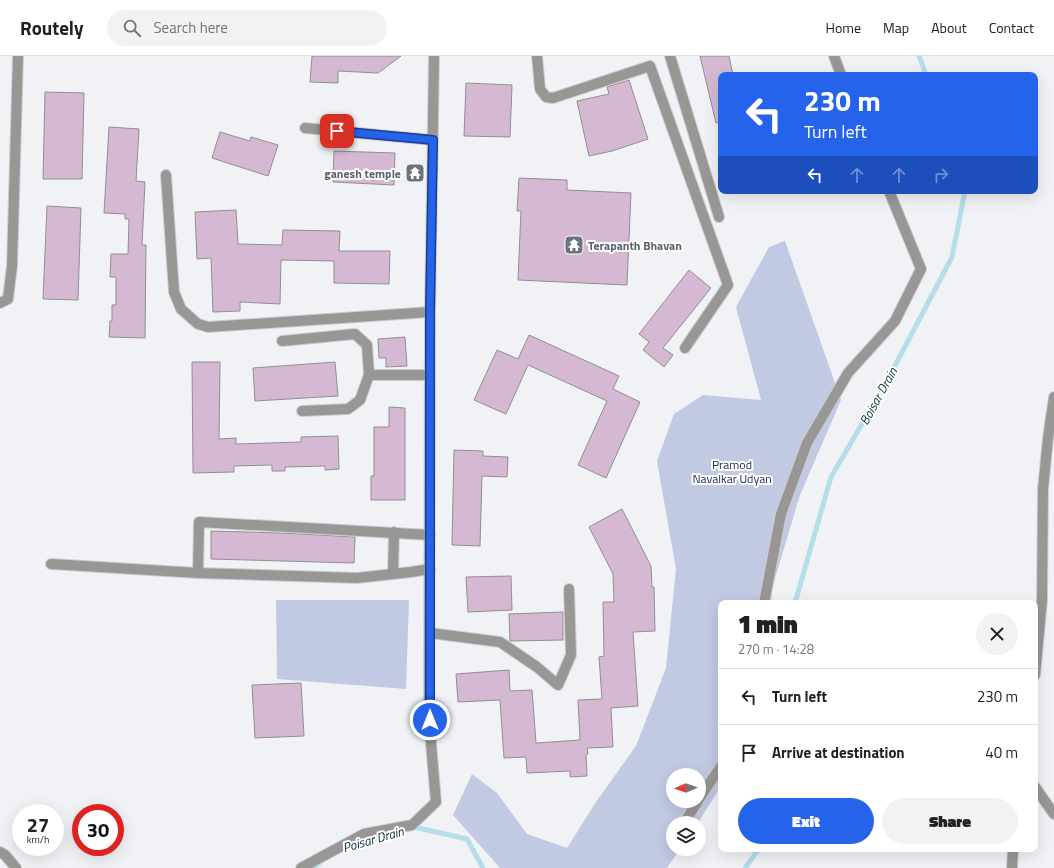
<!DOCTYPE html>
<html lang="en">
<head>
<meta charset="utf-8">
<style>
	:root { --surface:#fff; --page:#f2f2f2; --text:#202124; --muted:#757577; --line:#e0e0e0; --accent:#2563eb }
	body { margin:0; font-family:"Titillium Web",sans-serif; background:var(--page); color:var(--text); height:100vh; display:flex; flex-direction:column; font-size:15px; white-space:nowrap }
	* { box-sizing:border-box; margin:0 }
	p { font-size:13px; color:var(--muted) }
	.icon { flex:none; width:22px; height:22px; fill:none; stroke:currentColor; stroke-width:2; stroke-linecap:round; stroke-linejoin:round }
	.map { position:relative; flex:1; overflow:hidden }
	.drawer { position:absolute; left:718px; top:544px; width:320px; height:252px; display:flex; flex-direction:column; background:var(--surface); border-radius:8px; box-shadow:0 4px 16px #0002 }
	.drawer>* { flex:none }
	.guide { position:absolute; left:718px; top:16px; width:320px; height:122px; border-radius:8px; box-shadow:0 4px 16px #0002; background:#2563eb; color:#fff; overflow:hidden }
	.needle { width:26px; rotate:268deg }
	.controls { position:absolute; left:666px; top:712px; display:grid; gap:8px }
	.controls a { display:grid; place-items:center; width:40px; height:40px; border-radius:50%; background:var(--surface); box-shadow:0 4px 16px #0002; font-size:20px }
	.speed { position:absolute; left:12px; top:748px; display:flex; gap:8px; font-size:20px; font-weight:700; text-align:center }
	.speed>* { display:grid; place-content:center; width:52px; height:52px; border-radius:50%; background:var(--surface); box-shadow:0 4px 16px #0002; line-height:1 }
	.speed small { font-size:10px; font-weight:400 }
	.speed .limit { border:6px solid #d22; background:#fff; color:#111 }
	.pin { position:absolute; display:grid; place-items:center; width:34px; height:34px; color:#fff; margin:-17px; border-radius:8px; box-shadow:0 2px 6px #0006 }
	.me { position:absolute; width:44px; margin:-22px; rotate:0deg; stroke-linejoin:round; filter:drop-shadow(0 0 3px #0008) }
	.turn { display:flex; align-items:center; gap:14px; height:84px; padding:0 20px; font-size:18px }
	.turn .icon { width:52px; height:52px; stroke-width:2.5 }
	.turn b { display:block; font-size:28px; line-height:34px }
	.lanes { display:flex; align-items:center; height:38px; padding:0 20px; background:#0003; justify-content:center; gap:20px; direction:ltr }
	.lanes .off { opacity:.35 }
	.round { display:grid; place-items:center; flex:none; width:42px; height:42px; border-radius:21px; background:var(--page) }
	.overview { display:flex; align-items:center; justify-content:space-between; height:68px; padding:0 20px }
	h1 { font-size:24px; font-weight:800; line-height:30px }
	.button { display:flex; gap:8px; margin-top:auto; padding:8px 20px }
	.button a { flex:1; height:46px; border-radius:24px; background:var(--accent); color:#fff; font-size:16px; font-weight:800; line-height:46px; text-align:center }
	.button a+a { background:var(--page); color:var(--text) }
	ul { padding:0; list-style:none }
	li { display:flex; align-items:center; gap:12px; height:56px; padding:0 20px; border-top:1px solid var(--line) }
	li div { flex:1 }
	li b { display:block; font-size:15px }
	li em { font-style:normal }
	header { display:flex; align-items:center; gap:24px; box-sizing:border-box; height:56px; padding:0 20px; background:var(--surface); border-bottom:1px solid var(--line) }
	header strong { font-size:19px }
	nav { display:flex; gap:22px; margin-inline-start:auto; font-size:14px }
	.search { width:280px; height:36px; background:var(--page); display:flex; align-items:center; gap:10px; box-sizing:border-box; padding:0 14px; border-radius:22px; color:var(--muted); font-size:15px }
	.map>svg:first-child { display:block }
	.green { fill:#c1c9e3; fill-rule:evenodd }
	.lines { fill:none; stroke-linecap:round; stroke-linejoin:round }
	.stream { stroke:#b4deea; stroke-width:5 }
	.building { fill:#d5b9d3; stroke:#918e91 }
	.minor-casing { stroke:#cdced1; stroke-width:12 }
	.minor { stroke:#989796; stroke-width:10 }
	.route-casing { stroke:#184099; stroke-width:10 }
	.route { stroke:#2563eb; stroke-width:7 }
	.labels { text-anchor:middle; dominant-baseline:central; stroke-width:4; stroke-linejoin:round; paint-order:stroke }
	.worship-label { font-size:12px; font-weight:bold; fill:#5b616d; stroke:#fff; text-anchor:end }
	.park-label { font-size:12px; fill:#1b254f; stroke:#fff }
	.water-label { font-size:13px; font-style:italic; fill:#063039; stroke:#fff }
</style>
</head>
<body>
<header>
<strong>Routely</strong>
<div class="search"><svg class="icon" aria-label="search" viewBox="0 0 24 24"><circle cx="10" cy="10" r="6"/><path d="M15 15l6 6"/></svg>Search here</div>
<nav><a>Home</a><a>Map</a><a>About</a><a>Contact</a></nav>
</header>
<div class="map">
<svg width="1054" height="812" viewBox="0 0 1054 812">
	<rect width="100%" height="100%" fill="#f1f2f6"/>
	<!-- green -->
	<g class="green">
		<path d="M785 185 841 344 800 439 773 529 771 547H721V730L698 767H673V793H680L667 812H500L453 759 472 718 497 737 527 778 567 792 596 746 636 690 666 612 676 513 657 405 674 358 703 339 761 344 736 251 769 191ZM673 719H699V745H673Z"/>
		<path d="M276 544H409L406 633 277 623Z"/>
	</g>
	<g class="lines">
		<!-- stream -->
		<g class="stream">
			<path d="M919 0 926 19"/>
			<path d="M795 547 831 421 887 325 952 201 965 135"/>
			<path d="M410 772 414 771 467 783 483 812"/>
			<path d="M349 791 397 776"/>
			<path d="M314 812 324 803"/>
			<path d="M745 812 759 793"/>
		</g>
	</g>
	<!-- building -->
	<g class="building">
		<path d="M312 0H401L378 17 338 15V27L310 26Z"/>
		<path d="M700 0H729L733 19H721V66L716 67Z"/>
		<path d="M629 24 648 83 612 95 589 100 577 45 609 38 607 31Z"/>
		<path d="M466 27 512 29 510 81 464 80Z"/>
		<path d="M45 36 84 37 82 123H43Z"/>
		<path d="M109 71 139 73 136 125 145 126 142 189H146L145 282 109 281 110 265H112V249H116V221H110L111 198H128L129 163H125V158L104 157Z"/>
		<path d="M220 76 250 85 251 81 278 89 268 120 212 102Z"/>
		<path d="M334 95 395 97 394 129 333 126Z"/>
		<path d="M519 122 567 124V134L631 137 627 229 518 224 521 155H517Z"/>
		<path d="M47 150 81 152 78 244 43 243Z"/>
		<path d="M236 154 238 188 282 189 283 174 340 175 339 195H390L389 228 334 227V205L281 204 280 248 240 246V255L213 256 211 202 197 203 195 156Z"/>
		<path d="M689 214 711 232 663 292 673 299 664 311 643 294 649 286 639 278Z"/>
		<path d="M529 279 619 320 613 333 640 346 606 422 578 409 607 345 528 309 506 358 474 344 497 294 518 303Z"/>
		<path d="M405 281 407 310 386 311V302H379L378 283Z"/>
		<path d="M192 306H220L219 383 236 382V388L301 386V381L338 380 339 413 325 414V410L285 411V415H272V409L234 410V416L193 417Z"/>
		<path d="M335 306 338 340 255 345 253 312Z"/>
		<path d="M389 351 405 352V444H371V420H374V371H389Z"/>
		<path d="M454 394 483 395V400L508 401 507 421 482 420 480 490 452 489Z"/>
		<path d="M622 453 651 510 652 531H654L655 575 633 576 638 650 611 652 613 691 587 692 588 698 586 699 587 720 570 721V715L527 717 526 701 504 702 500 644 458 646 456 618 509 614 510 635 532 634 536 687 580 684 578 644 602 643 599 601 604 600 603 546H614L613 518 589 471Z"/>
		<path d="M211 475 282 477 355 481 354 507 211 503Z"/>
		<path d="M511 520 512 554 468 556 466 521Z"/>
		<path d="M563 556V584L510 585 509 558Z"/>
		<path d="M301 627 304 680 255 682 252 629Z"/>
	</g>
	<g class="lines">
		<defs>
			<g id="minor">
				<path d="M537 0 540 33 546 41 553 42 650 10 728 229 685 292"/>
				<path d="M670 0 719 161"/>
				<path d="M834 0 841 19"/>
				<path d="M305 72 433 84"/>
				<path d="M166 119 174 236 181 253 198 268 208 271 430 256"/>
				<path d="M0 247 8 243 12 210 18 0"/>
				<path d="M282 285 355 278 367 289 369 319"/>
				<path d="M302 355 348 353 360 344 369 319H430"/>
				<path d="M51 508 198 517 357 522 411 516 430 513"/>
				<path d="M198 517 199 466 430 479"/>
				<path d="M393 518 394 476"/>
				<path d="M764 547 781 458 807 387 848 317 895 265 921 213 889 135"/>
				<path d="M430 577 500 586 537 611 558 629 571 599 569 533"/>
				<path d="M1035 619 1042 544 1043 433 1048 382 1054 341"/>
				<path d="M1035 731 1054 758"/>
				<path d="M699 743 721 710"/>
				<path d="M684 767 698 745"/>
				<path d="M672 784 673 783"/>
				<path d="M0 796 5 799 16 812"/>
				<path d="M301 812 364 778 412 769 436 746 429 664 430 256 434 0"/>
				<path d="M1012 812 1013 793"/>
			</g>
		</defs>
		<!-- minor casing -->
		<use href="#minor" class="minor-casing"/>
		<!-- minor -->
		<use href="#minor" class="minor"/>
	</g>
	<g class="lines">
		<defs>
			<path id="route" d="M337 75 433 84 430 256V664"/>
		</defs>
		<!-- route casing -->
		<use href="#route" class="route-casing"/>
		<!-- route -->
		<use href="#route" class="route"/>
	</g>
	<!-- icons -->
	<defs>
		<symbol id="temple-square" viewBox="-11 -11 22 22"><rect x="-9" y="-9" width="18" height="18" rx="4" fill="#6b7280" stroke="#fff"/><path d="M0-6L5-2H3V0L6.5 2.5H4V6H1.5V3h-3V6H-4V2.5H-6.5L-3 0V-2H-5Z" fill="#fff"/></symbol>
	</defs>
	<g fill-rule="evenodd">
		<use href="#temple-square" x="404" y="106" width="22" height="22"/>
		<use href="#temple-square" x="563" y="178" width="22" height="22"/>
	</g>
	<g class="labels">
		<!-- worship labels -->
		<g class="worship-label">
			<text x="401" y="117">ganesh temple</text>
			<text x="588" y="189" text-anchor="start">Terapanth Bhavan</text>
		</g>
		<!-- park labels -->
		<g class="park-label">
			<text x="732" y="408">Pramod<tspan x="732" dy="14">Navalkar Udyan</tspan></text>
		</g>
		<!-- water labels -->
		<g class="water-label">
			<text transform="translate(878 340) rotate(-61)">Boisar Drain</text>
			<text transform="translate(373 783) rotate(-16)">Poisar Drain</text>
		</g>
	</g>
</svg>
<div class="controls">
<a><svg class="needle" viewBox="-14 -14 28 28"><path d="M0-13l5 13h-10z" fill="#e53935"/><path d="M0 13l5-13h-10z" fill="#757577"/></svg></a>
<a><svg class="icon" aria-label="layers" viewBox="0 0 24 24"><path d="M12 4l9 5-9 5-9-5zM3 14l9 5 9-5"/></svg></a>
</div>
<div class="speed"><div>27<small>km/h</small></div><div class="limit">30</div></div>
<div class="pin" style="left:337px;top:75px;background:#d93025"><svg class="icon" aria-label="arrive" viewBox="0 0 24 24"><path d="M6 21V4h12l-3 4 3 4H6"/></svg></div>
<svg class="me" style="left:430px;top:664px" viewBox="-20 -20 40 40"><circle r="17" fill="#2563eb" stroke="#fff" stroke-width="3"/><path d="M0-11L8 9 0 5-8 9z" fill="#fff"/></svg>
<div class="guide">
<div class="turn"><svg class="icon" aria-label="left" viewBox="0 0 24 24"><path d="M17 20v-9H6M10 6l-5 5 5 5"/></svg><div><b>230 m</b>Turn left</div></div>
<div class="lanes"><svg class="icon" aria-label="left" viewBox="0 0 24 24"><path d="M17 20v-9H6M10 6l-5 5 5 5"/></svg><svg class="icon off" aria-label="ahead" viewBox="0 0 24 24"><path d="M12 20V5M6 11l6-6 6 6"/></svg><svg class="icon off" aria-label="ahead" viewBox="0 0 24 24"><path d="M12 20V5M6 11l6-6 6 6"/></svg><svg class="icon off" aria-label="right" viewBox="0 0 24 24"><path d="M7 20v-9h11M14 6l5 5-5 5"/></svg></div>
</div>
<section class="drawer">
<div class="overview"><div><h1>1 min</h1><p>270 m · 14:28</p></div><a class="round"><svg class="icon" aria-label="close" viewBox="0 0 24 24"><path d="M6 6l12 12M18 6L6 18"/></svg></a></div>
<ul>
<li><svg class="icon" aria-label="left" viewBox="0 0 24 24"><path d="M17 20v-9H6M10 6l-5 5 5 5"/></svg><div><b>Turn left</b></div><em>230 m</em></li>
<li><svg class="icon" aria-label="arrive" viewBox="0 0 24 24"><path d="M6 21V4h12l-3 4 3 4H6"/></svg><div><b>Arrive at destination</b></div><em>40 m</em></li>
</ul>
<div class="button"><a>Exit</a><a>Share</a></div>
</section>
</div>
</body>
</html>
